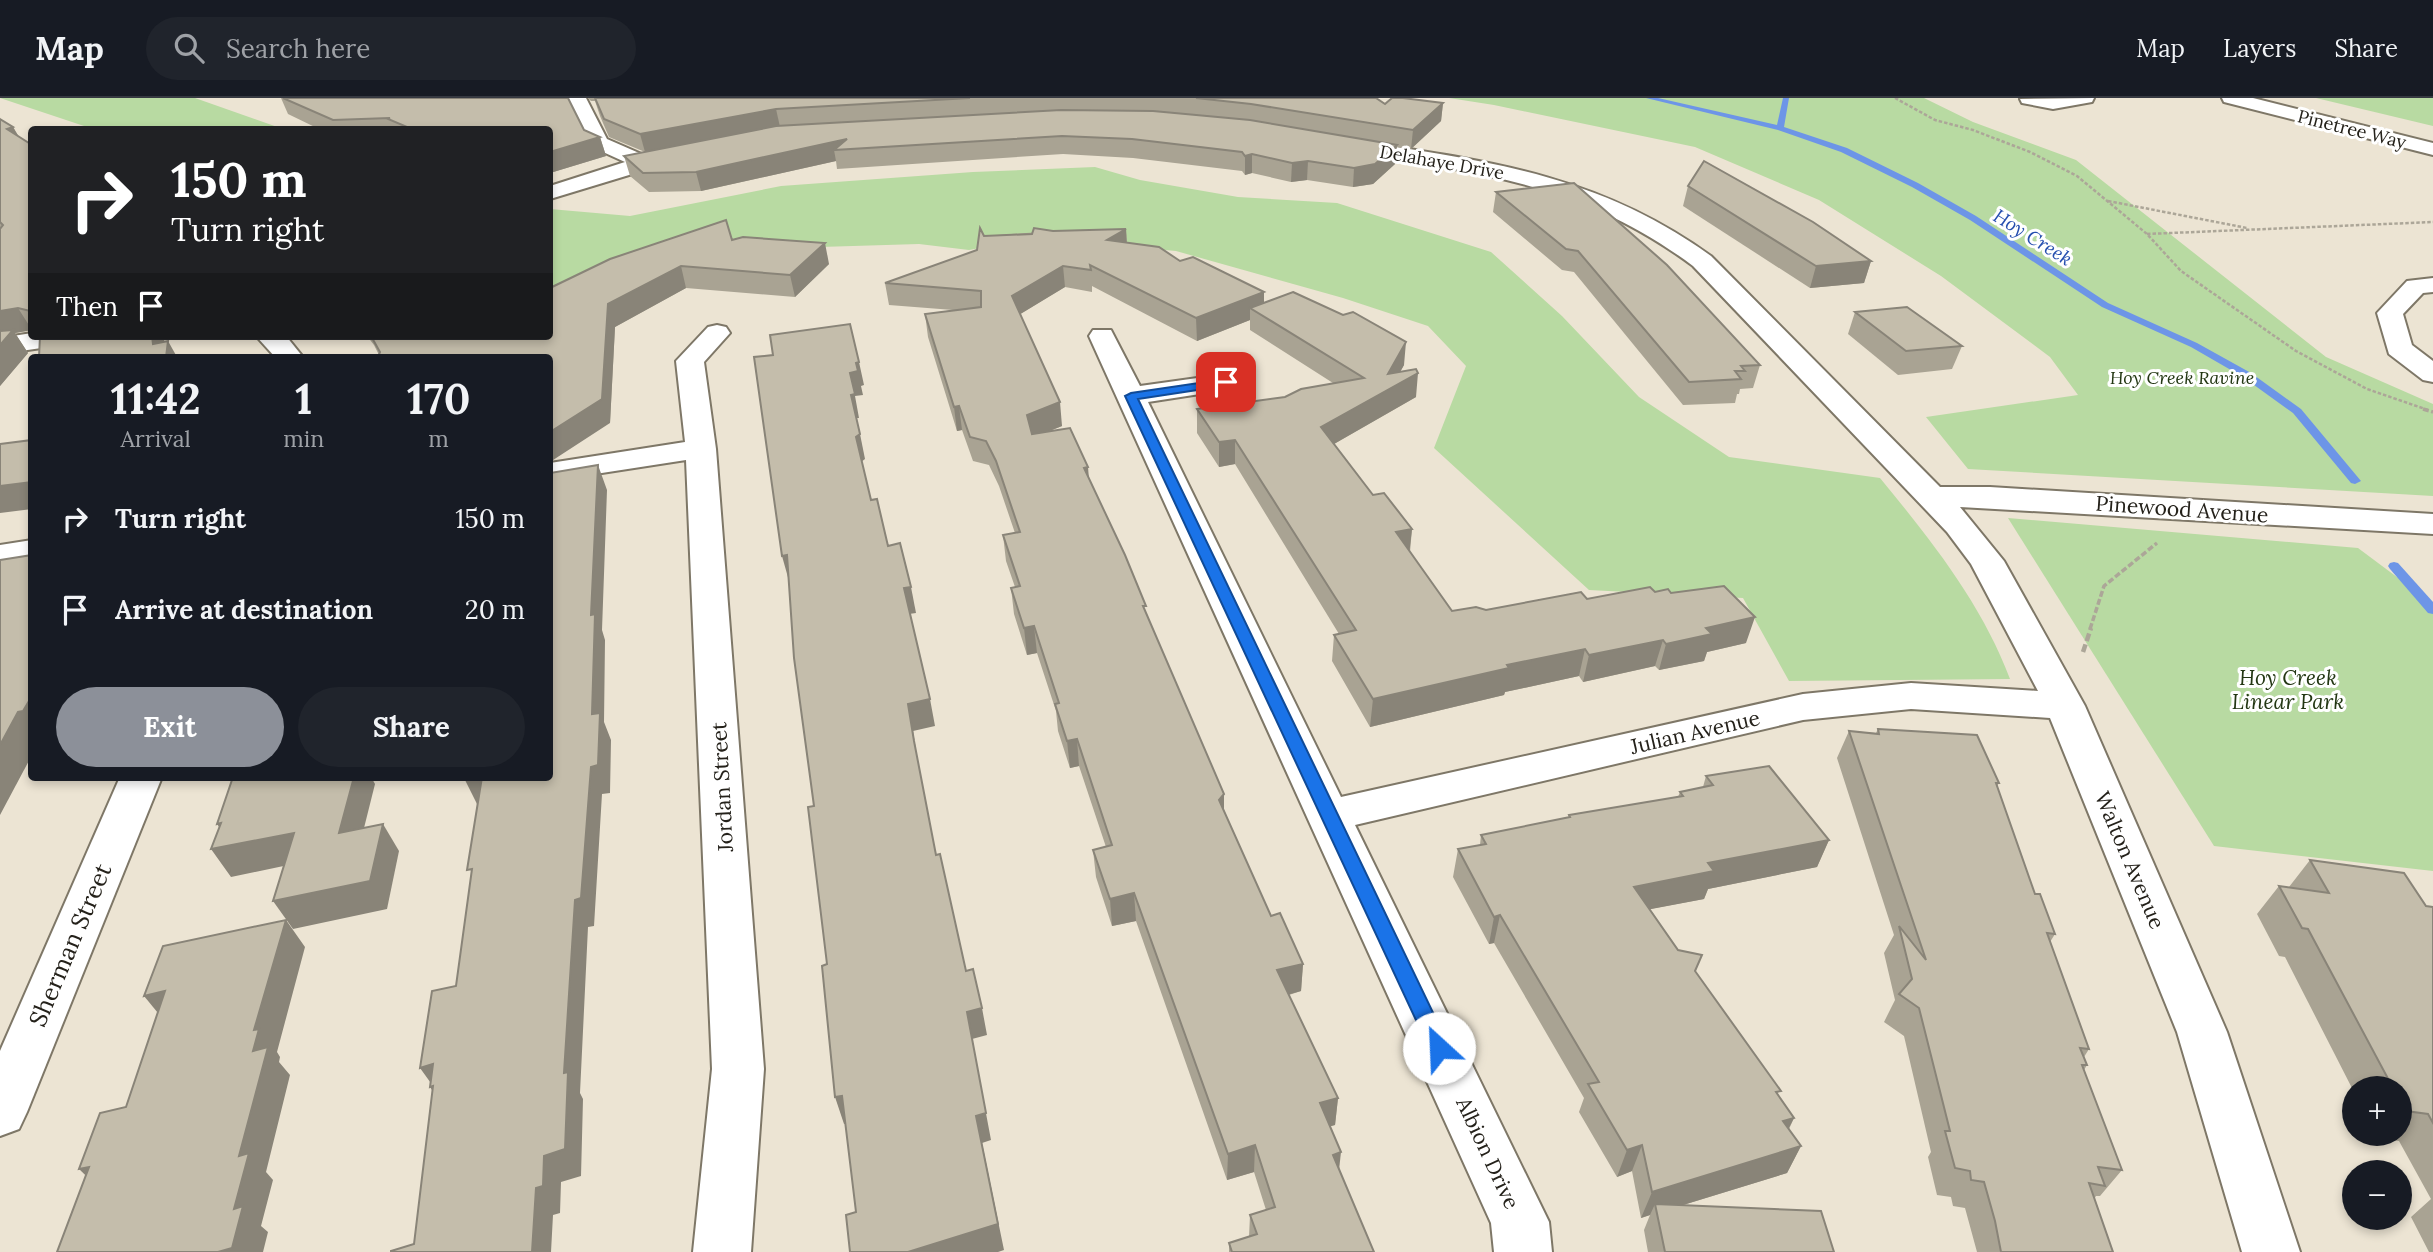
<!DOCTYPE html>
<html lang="en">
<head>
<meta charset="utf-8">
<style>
	:root { --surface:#171b24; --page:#20242c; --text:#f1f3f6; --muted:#9ea1a6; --line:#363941; --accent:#8c9099 }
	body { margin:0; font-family:Lora,serif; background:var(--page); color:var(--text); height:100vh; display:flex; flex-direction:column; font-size:26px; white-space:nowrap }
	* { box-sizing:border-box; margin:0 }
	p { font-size:23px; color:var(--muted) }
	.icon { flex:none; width:38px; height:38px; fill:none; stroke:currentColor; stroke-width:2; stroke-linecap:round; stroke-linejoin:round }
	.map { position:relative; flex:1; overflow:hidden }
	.panel { position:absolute; left:28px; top:256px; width:525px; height:427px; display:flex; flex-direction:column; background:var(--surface); border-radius:7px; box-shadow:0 4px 10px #0003 }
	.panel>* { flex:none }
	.guide { position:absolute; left:28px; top:28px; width:525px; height:214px; border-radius:7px; box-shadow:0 4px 10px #0003; background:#202124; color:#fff; overflow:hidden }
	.fabs { position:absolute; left:2342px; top:978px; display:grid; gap:14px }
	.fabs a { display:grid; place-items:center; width:70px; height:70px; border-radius:50%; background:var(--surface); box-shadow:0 4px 10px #0003; font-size:35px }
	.pin { position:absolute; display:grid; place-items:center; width:60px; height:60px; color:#fff; margin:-30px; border-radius:14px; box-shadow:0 4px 10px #0006 }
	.me { position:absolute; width:77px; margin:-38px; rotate:335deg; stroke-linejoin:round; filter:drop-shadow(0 0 5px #0008) }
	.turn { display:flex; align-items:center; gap:24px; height:147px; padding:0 28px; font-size:32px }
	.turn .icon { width:91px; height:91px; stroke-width:2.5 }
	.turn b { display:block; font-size:49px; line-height:60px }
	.then { display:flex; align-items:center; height:66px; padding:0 28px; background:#0003; gap:14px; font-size:26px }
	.eta { display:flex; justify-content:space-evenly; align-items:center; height:119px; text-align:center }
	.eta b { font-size:42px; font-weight:800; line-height:49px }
	.cta { display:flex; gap:14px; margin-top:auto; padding:14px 28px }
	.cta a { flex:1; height:80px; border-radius:42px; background:var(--accent); color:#fff; font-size:28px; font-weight:800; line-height:80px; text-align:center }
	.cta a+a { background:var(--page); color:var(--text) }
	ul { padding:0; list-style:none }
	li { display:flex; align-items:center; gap:21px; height:91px; padding:0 28px }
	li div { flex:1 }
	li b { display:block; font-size:26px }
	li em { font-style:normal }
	header { display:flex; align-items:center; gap:42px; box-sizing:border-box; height:98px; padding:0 35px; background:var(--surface); border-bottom:2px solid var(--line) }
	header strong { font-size:33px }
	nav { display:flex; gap:38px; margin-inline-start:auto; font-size:24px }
	.search { width:490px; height:63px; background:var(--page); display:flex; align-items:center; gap:18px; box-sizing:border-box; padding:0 24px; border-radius:38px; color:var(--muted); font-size:26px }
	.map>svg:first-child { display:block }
	.green { fill:#b8daa2 }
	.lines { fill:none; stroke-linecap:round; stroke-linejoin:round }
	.stream { fill:#6d95e7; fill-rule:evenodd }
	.minor-casing { stroke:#7e7767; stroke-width:4 }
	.major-casing { stroke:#7e7767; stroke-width:4 }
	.path-far2 { stroke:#aca698; stroke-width:2.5; stroke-dasharray:3.5 2; stroke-linecap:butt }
	.path-far1 { stroke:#aca698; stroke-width:3.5; stroke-dasharray:6 2.5; stroke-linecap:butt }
	.path { stroke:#aca698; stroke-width:4.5; stroke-dasharray:8 3.5; stroke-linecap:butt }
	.minor { fill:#fff; fill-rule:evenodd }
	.major { fill:#fff; fill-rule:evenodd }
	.wall { fill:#a9a393 }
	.shaded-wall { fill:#898478 }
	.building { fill:#c4bdab; stroke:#898478; stroke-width:2 }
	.route { fill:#1a73e8; stroke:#114b97; stroke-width:2 }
	.labels { text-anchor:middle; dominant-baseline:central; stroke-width:6; stroke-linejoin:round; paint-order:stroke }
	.far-street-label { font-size:18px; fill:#24211a; stroke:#fff }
	.far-park-label { font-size:18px; font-style:italic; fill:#233713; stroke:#fff }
	.far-water-label { font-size:19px; font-style:italic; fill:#264faf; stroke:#fff }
	.street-label { font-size:21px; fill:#24211a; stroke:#fff }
	.park-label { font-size:21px; font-style:italic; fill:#233713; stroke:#fff }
	.near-street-label { font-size:24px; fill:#24211a; stroke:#fff }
</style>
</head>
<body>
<header>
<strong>Map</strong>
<div class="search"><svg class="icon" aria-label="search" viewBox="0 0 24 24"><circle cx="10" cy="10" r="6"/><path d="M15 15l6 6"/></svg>Search here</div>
<nav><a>Map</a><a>Layers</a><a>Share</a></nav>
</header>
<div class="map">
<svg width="2433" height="1154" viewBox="0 0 2433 1154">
	<rect width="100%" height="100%" fill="#ece4d3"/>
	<!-- green -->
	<g class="green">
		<path d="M0 0H195L283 31H93Z"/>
		<path d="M1449 0H1924L1973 24 2076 62 2326 259 2433 306V398L1968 371 1926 319 2078 297 2050 259 1941 178 1819 102 1695 49 1494 7Z"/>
		<path d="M2316 0H2433V28Z"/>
		<path d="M1095 69 1140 82 1238 99 1337 105 1491 154 1562 218 1639 299 1729 359 1880 380C1931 442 1982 506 2010 581L1789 583 1743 500 1589 492 1434 350 1466 268 1428 228 1343 200 1176 153 1035 140 969 152 919 146 754 151 582 174 550 193V111L630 118 781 88 973 74Z"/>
		<path d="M2008 420 2358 450 2433 506V773L2214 748Z"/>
	</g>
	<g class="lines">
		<!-- stream -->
		<g class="stream">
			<path d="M1646 0H1658L1777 27 1783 0H1789L1784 29 1847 50 1918 85 1976 118 2108 205 2197 245 2251 275 2301 311 2361 383 2355 386 2351 385 2293 315 2243 279 2191 249 2102 209 1970 122 1912 89 1841 54 1778 32Z"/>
			<path d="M2394 464 2398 465 2433 504V516L2428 515 2390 471 2388 468 2390 465Z"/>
		</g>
		<defs>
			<g id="minor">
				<path d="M567 0H586L607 41 646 58 678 50 688 56 685 60 550 101V88L625 64 592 49Z"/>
				<path d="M2094 0 2092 4 2053 11 2022 5 2020 1Z"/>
				<path d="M1343 41C1480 62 1595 74 1711 158L1940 389H1990L2433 416V436L1960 409 2004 463 2085 608 2227 934 2300 1154H2242L2177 934 2050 620 1911 611 1803 622 1355 727 1549 1124 1552 1154H1494L1491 1125 1089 238 1093 232H1111L1140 288 1226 276 1236 278 1240 284 1236 290 1226 292 1148 304 1341 699 1803 596 1911 585 2038 593 1971 466 1947 434 1693 168C1613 108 1534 84 1437 68 1403 62 1369 59 1336 51L1333 47Z"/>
				<path d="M2433 180V194L2423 195 2403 216 2412 247 2433 263V284L2423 282 2389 256 2377 215 2407 183Z"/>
				<path d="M717 227 726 229 730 235 704 264 716 351 764 971 751 1154H693L712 971 686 362 550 383V365L685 344 676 263 708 229Z"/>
				<path d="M32 235V238H82L78 244 69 246 0 256V240Z"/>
				<path d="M256 238H286L303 259H275Z"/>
				<path d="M32 442V462L0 467V447Z"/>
				<path d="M120 679H162L27 1014 19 1031 0 1038V953Z"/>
			</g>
			<path id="major" d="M2222 0H2253L2433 45V57L2224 4Z"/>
		</defs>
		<!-- minor casing -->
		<use href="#minor" class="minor-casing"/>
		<!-- major casing -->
		<use href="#major" class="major-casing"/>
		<!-- path-far2 -->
		<g class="path-far2">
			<path d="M1895 0 1935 22 1973 32 2030 54 2077 78 2147 136 2181 173 2296 253 2367 291 2428 312"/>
			<path d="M2108 103 2247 130"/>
			<path d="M2147 136 2433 124"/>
		</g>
		<!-- path-far1 -->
		<g class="path-far1">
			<path d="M2423 311 2433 314"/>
			<path d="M2090 531 2104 488 2157 445"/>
		</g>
		<!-- path -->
		<path class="path" d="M2083 554 2091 530"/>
		<!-- minor -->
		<use href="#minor" class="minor"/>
		<!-- major -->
		<use href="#major" class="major"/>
	</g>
	<!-- wall -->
	<g class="wall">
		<path d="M281 0H568L584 32 600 39 606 58 550 75V32H321L288 16Z"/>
		<path d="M588 0H1376L1385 6 1443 5 1441 23 1411 51 1397 49 1395 66 1373 86 1353 89 1307 82 1291 84 1252 75 1245 77 1242 73 1133 60 1063 56 837 71 836 63 701 93 649 94 630 78 624 58 645 54 609 39 600 18 595 3H591Z"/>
		<path d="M0 21 13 29 19 39 32 47V232L15 235 28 255 0 288Z"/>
		<path d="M1688 88 1871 163 1864 185 1810 190 1683 108Z"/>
		<path d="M1496 94 1760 267 1753 290 1740 291 1739 296H1737L1735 305 1683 307 1574 174 1562 172 1493 114Z"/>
		<path d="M1126 131 1127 145 1180 163 1264 205 1404 267 1400 274 1416 299 1334 346 1373 397 1412 431 1410 454 1452 513 1486 512 1655 494 1671 495 1746 545 1707 554 1704 563 1659 572 1655 568 1583 584 1579 578 1505 594 1504 597 1370 629 1332 563 1334 537 1339 536 1235 366 1219 369 1197 335V311L1285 299 1333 285 1250 232V222L1197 243 1092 188V194L1065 189 1020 216 1062 328 1050 333 1089 382 1146 515 1224 712 1271 818 1303 866 1301 893 1289 897 1338 1000 1335 1027 1330 1028 1339 1072 1374 1154H1229V1145L1249 1139 1250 1117 1266 1112 1254 1074 1227 1082 1136 823 1112 828 1096 779 1093 752 1106 749 1079 668 1070 670 1058 633 1056 613 1037 555 1027 557 1014 516 1011 490 1015 489 1006 463 1003 437 1015 435 999 388 989 367 973 363 962 332 957 333 928 239 925 216 953 212 889 207 885 185 977 152 984 138 1053 133Z"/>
		<path d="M732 142 829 166 795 199 686 190 615 229 610 325 550 259 379 257 374 247 367 238H550Z"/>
		<path d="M1855 214 1962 248 1952 271 1898 277 1848 236Z"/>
		<path d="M1878 631 1999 685 1997 688 2035 796 2055 836 2050 844 2089 951 2084 959 2087 967 2084 972 2122 1072 2100 1098H2096L2094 1101 2113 1154H1977L1965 1110 1953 1108 1951 1099 1937 1097 1928 1059 1931 1054 1904 938 1884 924 1895 902 1884 855 1894 837 1837 660 1849 633 1876 635Z"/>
		<path d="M1706 678 1829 742 1817 769 1708 791 1704 801 1650 811 1678 852 1696 874 1794 1020 1789 1031 1801 1048 1787 1075 1683 1107 1834 1154H1648L1644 1132 1650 1117 1641 1120 1632 1073 1617 1079 1579 1014 1584 1000 1494 845 1489 846 1453 779 1458 751 1480 747 1481 737 1568 720 1569 717 1678 699 1680 694 1703 689Z"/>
		<path d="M2310 762 2426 808 2433 809V1154H2429L2411 1119 2431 1101 2399 1043 2377 1040 2375 1036H2399V990H2354V994L2285 859 2279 858 2257 816 2279 788 2289 789Z"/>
	</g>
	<!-- shaded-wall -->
	<g class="shaded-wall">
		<path d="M1443 5 1441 23 1411 51 1413 32Z"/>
		<path d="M776 11 780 29 645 54 640 36Z"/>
		<path d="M13 29 24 48 7 31Z"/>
		<path d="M600 39 606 58 550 75V54Z"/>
		<path d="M847 41 834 52 836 63 701 93 696 74Z"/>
		<path d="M1397 47 1395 66 1373 86 1353 89 1354 70Z"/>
		<path d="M1252 56V75L1245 77V58Z"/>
		<path d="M1308 63 1307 82 1291 84 1292 65Z"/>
		<path d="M1126 131 1127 151 1107 142Z"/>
		<path d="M825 145 829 166 795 199 790 177Z"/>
		<path d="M1871 163 1864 185 1810 190 1816 168Z"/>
		<path d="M681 168 686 190 615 229 610 325 550 364V334L608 206Z"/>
		<path d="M1063 168 1065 189 1014 220 1012 198Z"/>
		<path d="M1264 194V216L1250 210V222L1197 243 1196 220Z"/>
		<path d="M18 210 32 232 15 235 28 255 0 288V213Z"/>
		<path d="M152 238H164L165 259 153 246Z"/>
		<path d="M168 243 177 259H166Z"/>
		<path d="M1406 244 1404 267 1391 290 1418 275 1416 299 1320 354 1321 329 1388 276Z"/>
		<path d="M859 264 864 287 861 288 863 297 855 298 859 320H855L851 297 850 275 856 265Z"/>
		<path d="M1060 304 1062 328 1029 341 1027 317Z"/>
		<path d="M959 308 962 332 957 333 954 309Z"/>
		<path d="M860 336 865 361 861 364 856 339Z"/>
		<path d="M1235 342V366L1219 369V344Z"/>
		<path d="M598 367 607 392 602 532 605 542 604 624 611 642 610 695 602 696 594 828 588 829 580 995 583 1001 581 1078 561 1084 560 1115 553 1117 551 1154H532L536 1090 564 975 575 802 592 616 591 517Z"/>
		<path d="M1088 369 1090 394 1084 370Z"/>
		<path d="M32 384V411L0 415V388Z"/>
		<path d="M1412 431 1409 457 1396 434Z"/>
		<path d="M787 457 789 483 782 458Z"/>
		<path d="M911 489 916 515 909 516 904 490Z"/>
		<path d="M1755 519 1746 545 1707 554 1704 563 1659 572 1666 546 1706 530Z"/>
		<path d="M1034 528 1037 555 1027 557 1024 530Z"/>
		<path d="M1663 542 1655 568 1583 584 1589 557Z"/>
		<path d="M1585 551 1579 578 1505 594 1504 597 1370 629 1373 601 1507 567Z"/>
		<path d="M32 598V657L0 717V647L18 614Z"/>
		<path d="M930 601 935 628 913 633 919 671 908 606Z"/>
		<path d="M1077 641 1079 668 1070 670 1067 643Z"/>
		<path d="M354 679H371L375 686 356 762 339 735Z"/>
		<path d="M469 679H484L478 708 464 680Z"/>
		<path d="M1224 696V723L1219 702Z"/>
		<path d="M221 725 294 735 312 762 231 779 211 751 232 747 217 726Z"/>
		<path d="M383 726 399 753 387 811 293 831 273 803Z"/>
		<path d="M1829 742 1817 769 1708 791 1704 801 1625 816 1634 789 1708 765Z"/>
		<path d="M1134 795 1136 823 1112 828 1110 801Z"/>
		<path d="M1500 817 1494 845 1489 846 1494 819Z"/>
		<path d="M286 822 305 849 277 954 280 959 279 964 290 977 266 1074 273 1082 261 1128 268 1134 263 1154H218L234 1111 239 1058 253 953 254 932Z"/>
		<path d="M1303 866 1301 893 1276 900 1277 872Z"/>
		<path d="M165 893 167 926 144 898Z"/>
		<path d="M982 910 987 937 972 941 991 1042 982 1045 1004 1152 998 1154H908L976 1018 967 914Z"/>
		<path d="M433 966 448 1016 430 989 433 988 420 970Z"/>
		<path d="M842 998 851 1025 844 1026 835 999Z"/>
		<path d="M1338 1000 1335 1027 1317 1032 1320 1005Z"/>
		<path d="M1794 1020 1780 1047 1783 1023Z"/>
		<path d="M1255 1047 1254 1074 1227 1082 1228 1056Z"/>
		<path d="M1642 1047 1632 1073 1617 1079 1627 1052Z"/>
		<path d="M1801 1048 1787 1075 1657 1115 1655 1106 1650 1117 1641 1120 1652 1094Z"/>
		<path d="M1341 1054 1338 1081 1333 1057Z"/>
		<path d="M89 1069 107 1098 79 1071Z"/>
	</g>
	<!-- building -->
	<g class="building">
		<path d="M283 0H568L584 32 600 39 550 54V32H414L388 21 390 20 333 22Z"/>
		<path d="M595 0H970L776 11 640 36 604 21Z"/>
		<path d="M1196 0H1376L1385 6 1392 0H1403L1443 5 1413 32 1251 6Z"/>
		<path d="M1061 12 1153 13 1250 22 1397 47 1375 66 1354 70 1308 63 1292 65 1252 56 1245 58 1242 54 1132 41 1062 38 834 52 847 41 696 74 643 75 624 58 776 28Z"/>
		<path d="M0 21 13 29 7 31 32 47V211L30 213 18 210 0 213V131L3 127 0 124Z"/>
		<path d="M1704 63 1813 124 1871 163 1816 168 1688 88Z"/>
		<path d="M1574 85 1667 167 1760 267 1741 268 1745 273H1735L1741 281 1689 284 1578 153 1566 151 1496 94Z"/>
		<path d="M726 122 732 142 743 139 825 145 790 177 681 168 608 206 602 301 550 334V259H378L380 254 371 238H550V190L610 161Z"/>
		<path d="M980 130 984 138 1032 136 1034 130 1053 133 1126 131 1107 142 1159 149 1180 163 1193 159 1264 194 1196 220 1090 167 1091 172 1063 168 1012 198 1060 304 1027 317 1032 336 1070 330 1088 369 1084 370 1125 457 1146 508H1143L1224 696 1219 702 1271 818 1280 815 1303 866 1277 872 1338 1000 1320 1005 1341 1054 1333 1057 1374 1154H1232L1229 1145 1257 1136 1250 1117 1275 1109 1255 1047 1228 1056 1134 795 1110 801 1093 752 1112 747 1077 641 1067 643 1055 606 1059 605 1034 528 1024 530 1011 490 1020 488 1003 437 1020 434 996 363 986 343 970 339 959 308 954 309 925 216 981 209V193L885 185 977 152Z"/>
		<path d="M1293 194 1343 217 1353 214 1406 244 1388 276 1416 271 1418 275 1321 329 1373 397 1384 395 1412 431 1396 434 1452 513 1476 509 1486 512 1581 494 1587 501 1650 489 1655 494 1668 491 1671 495 1724 488 1755 519 1706 530 1712 536 1666 546 1663 542 1589 557 1585 551 1507 567 1509 570 1373 601 1334 537 1356 532 1235 342 1219 344 1197 311 1285 299 1301 291 1364 280 1250 210Z"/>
		<path d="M1907 209 1962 248 1906 253 1855 214Z"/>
		<path d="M850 226 859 264 856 265 858 273 850 275 855 296 851 297 860 336 856 339 871 402 877 401 888 448 900 445 911 489 904 490 930 601 908 606 914 643 936 757 940 756 966 873 973 871 982 910 967 914 986 1015 976 1018 998 1126 908 1154H850L846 1117 856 1114 842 998 835 999 822 868 827 866 808 709 814 708 794 560 787 457 782 458 754 259 773 257 770 237Z"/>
		<path d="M13 232 0 247V233Z"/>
		<path d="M40 238H152L153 246 168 243 166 259H39Z"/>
		<path d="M32 342V384L0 388V346Z"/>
		<path d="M598 367 591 517 595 516 592 616 600 615 598 667 591 669 581 800 575 802 564 975 568 974 565 1051 544 1058 543 1088 536 1090 532 1154H391V1153L414 1146 433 988 430 989 433 966 420 970 432 893 456 888 472 771 467 772 482 679H550V375Z"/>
		<path d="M32 457V598L23 613 18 614 0 647V462Z"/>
		<path d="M1878 631 1977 637 1999 685H1996L2035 796H2040L2055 836 2047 835 2089 951 2080 950 2087 967H2082L2122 1072 2098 1069 2105 1088 2089 1085 2113 1154H2001L1995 1123 1984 1084 1971 1082 1970 1073 1955 1070 1945 1033H1950L1919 910 1899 896 1912 881 1899 828 1926 862 1849 633 1879 636Z"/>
		<path d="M1769 668 1829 742 1708 765 1714 773 1634 789 1678 852 1702 857 1695 873 1781 993 1776 994 1794 1020 1783 1023 1801 1048 1652 1094 1642 1047 1627 1052 1588 986 1599 984 1500 817 1494 819 1458 751 1486 746 1481 737 1570 719 1569 717 1683 698 1680 694 1713 687 1706 678Z"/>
		<path d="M233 679H354L339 735 383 726 370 783 273 803 294 735 211 751 221 725 217 726Z"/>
		<path d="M2310 762 2404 775 2426 808 2433 809V1025L2428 1016 2406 1013 2399 1002V990H2393L2308 831 2302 830 2279 788 2329 795Z"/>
		<path d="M286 822 254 932 259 931 253 953 268 949 239 1058 249 1055 234 1111 243 1108 232 1150 218 1154H57L89 1069 79 1071 100 1015 126 1009 165 893 144 898 163 848Z"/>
		<path d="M1655 1106 1821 1113 1834 1154H1665Z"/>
	</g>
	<!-- route -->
	<path class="route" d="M1226 281 1232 284 1230 287 1138 301 1450 950 1447 957 1439 959 1432 957 1429 950 1125 298 1131 295Z"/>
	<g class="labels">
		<!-- far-street labels -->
		<g class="far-street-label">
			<text transform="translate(2352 31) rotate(14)">Pinetree Way</text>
			<text transform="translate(1442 64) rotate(10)">Delahaye Drive</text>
		</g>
		<!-- far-park labels -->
		<g class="far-park-label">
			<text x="2182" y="279">Hoy Creek Ravine</text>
		</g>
		<!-- far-water labels -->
		<g class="far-water-label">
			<text transform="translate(2033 139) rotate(32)">Hoy Creek</text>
		</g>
		<!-- street labels -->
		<g class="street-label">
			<text transform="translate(2182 411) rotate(4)">Pinewood Avenue</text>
			<text transform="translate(1695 634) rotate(-13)">Julian Avenue</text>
			<text transform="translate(722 689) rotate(-93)">Jordan Street</text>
			<text transform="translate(2130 762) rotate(67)">Walton Avenue</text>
			<text transform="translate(1488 1055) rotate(65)">Albion Drive</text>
		</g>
		<!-- park labels -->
		<g class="park-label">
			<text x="2288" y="579">Hoy Creek<tspan x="2288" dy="24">Linear Park</tspan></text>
		</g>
		<!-- near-street labels -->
		<g class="near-street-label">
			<text transform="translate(70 847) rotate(-67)">Sherman Street</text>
		</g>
	</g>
</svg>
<div class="fabs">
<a>+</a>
<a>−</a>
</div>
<div class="pin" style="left:1226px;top:284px;background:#d93025"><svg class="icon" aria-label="arrive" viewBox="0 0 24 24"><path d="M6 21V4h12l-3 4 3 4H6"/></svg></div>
<svg class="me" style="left:1439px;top:950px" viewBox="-20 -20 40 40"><circle r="19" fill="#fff"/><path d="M0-13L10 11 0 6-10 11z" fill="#1a73e8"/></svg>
<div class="guide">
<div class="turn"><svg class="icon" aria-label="right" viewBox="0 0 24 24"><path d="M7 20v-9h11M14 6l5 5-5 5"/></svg><div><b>150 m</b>Turn right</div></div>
<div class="then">Then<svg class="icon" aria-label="arrive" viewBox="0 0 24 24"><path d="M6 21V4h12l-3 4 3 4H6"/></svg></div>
</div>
<section class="panel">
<div class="eta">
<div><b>11:42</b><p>Arrival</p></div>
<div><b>1</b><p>min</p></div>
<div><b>170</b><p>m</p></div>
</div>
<ul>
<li><svg class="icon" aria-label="right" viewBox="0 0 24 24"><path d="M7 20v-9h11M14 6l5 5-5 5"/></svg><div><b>Turn right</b></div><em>150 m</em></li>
<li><svg class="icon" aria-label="arrive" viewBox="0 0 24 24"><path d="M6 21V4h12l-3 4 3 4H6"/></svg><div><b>Arrive at destination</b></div><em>20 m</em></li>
</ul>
<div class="cta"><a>Exit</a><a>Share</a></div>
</section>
</div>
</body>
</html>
